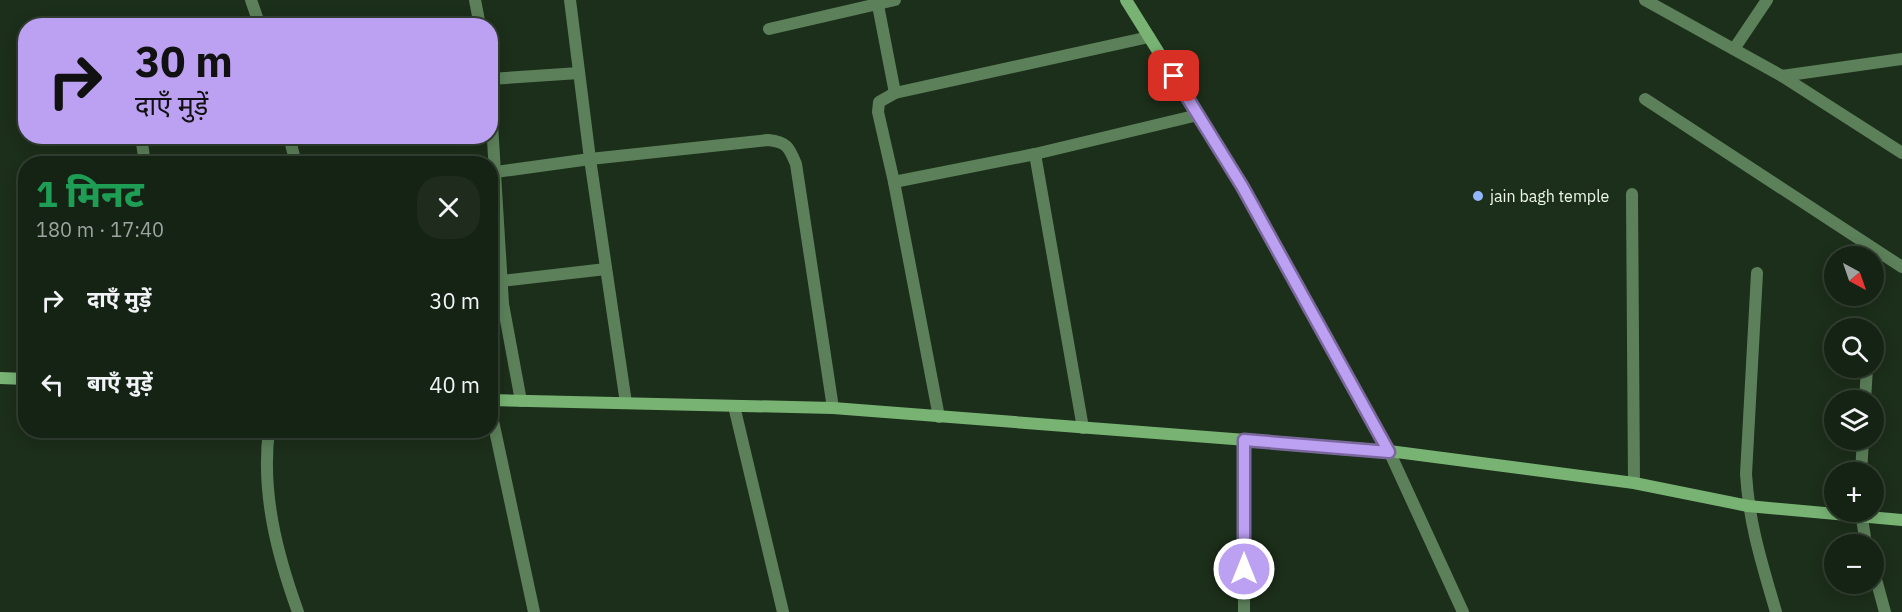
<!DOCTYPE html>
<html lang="hi">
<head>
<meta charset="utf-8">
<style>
	:root { --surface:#152314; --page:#1e2b1d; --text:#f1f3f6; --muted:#9da4a0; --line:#344034 }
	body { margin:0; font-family:"IBM Plex Sans","Noto Sans Devanagari",sans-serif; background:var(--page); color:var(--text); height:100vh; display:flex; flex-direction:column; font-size:22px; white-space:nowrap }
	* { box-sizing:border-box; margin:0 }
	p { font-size:20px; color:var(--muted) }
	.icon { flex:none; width:33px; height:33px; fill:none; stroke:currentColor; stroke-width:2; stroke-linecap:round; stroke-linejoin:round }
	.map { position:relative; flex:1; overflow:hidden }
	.sheet { position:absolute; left:18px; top:156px; width:480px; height:282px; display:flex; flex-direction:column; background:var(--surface); border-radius:24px; box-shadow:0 3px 15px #0003,0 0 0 2px var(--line) }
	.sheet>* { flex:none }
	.hud { position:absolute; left:18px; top:18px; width:480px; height:126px; border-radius:24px; box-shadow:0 3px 15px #0003,0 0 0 2px var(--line); background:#bca0f2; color:#111; overflow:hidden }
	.needle { width:39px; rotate:140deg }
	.controls { position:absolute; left:1824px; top:246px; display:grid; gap:12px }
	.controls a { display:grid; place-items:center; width:60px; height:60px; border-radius:50%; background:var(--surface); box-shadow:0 3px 15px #0003,0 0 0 2px var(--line); font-size:30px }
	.pin { position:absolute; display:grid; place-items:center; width:51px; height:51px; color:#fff; margin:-26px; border-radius:12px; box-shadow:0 3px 9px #0006 }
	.me { position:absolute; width:66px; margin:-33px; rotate:0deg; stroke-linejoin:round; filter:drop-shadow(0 0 4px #0008) }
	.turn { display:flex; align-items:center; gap:21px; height:126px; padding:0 18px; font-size:27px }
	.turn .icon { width:78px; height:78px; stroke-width:2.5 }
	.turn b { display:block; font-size:42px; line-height:51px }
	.round { display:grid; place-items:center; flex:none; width:63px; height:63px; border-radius:24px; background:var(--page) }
	.headline { display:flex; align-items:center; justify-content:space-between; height:102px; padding:0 18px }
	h1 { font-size:36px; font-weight:800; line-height:45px; color:#1e9e55 }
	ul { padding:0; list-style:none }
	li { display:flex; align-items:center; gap:18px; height:84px; padding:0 18px }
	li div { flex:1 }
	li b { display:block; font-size:22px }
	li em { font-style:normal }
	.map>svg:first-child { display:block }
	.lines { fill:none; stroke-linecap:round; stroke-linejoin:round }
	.street { stroke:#5c815a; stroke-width:12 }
	.secondary { stroke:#78b374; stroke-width:12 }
	.route-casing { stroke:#7a689d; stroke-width:15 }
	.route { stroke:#bca0f2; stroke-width:10 }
	.poi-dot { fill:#93b7fd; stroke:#1c2f1a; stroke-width:2 }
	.labels { text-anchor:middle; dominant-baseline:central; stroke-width:4.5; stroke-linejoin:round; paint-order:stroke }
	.poi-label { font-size:16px; fill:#ebf7e9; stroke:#1c2f1a; text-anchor:start }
</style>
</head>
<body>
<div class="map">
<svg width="1902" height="612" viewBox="0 0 1902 612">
	<rect width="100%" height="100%" fill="#1c2f1a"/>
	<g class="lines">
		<!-- street -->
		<g class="street">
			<path d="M251 0 260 26"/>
			<path d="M475 0 480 26"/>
			<path d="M570 0 590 159 626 403"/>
			<path d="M877 0 895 93"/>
			<path d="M1645 0 1782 76 1902 153"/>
			<path d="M769 29 895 0"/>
			<path d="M1734 49 1767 0"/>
			<path d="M1782 76 1902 59"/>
			<path d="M490 79 579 73"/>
			<path d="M490 91 503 304 521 401"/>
			<path d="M1645 99 1902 267"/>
			<path d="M141 136 145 164"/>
			<path d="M289 136 296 164"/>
			<path d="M1035 154 1083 428"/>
			<path d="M496 172 590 159 768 140C787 142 789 147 796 164L833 408"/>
			<path d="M894 182 1035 154 1198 115"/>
			<path d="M1632 194 1634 483"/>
			<path d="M1757 273 1746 474C1749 524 1762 564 1776 612"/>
			<path d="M501 281 606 269"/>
			<path d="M1865 400 1867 368"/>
			<path d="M734 406 783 612"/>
			<path d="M490 407 534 612"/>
			<path d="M939 417 894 182 878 112 879 102 895 93 1149 37"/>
			<path d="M269 430C261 493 277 554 298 612"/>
			<path d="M1244 440V612"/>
			<path d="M1389 451 1463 612"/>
			<path d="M1861 472 1863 440"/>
			<path d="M1861 512 1866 544"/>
			<path d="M1874 572 1885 612"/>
		</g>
		<!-- secondary -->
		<g class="secondary">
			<path d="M1126 0 1242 186 1389 451"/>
			<path d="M0 378 26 379"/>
			<path d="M490 400 833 408 1389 451 1634 483 1748 506 1902 520"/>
		</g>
	</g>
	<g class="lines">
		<defs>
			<path id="route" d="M1174 76 1242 186 1389 452 1244 440V569"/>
		</defs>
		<!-- route casing -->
		<use href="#route" class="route-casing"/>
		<!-- route -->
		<use href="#route" class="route"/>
	</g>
	<!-- markers -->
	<circle class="poi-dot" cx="1478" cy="196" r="6"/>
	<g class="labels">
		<!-- poi labels -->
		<g class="poi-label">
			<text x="1490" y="196">jain bagh temple</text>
		</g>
	</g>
</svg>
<div class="controls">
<a><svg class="needle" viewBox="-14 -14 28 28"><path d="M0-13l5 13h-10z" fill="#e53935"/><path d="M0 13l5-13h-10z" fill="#9da4a0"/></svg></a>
<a><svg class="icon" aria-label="search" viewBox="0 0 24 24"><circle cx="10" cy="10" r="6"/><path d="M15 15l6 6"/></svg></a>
<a><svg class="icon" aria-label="layers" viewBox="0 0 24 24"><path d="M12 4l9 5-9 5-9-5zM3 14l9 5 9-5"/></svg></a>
<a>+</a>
<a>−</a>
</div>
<div class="pin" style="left:1174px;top:76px;background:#d93025"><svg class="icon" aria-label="arrive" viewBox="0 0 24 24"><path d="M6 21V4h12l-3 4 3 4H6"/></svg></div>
<svg class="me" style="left:1244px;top:569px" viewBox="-20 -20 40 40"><circle r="17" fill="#bca0f2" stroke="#fff" stroke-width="3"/><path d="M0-11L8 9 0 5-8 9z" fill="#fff"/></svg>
<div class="hud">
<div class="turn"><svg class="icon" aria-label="right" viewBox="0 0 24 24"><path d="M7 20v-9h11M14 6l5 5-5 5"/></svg><div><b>30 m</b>दाएँ मुड़ें</div></div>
</div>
<section class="sheet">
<div class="headline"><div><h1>1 मिनट</h1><p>180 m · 17:40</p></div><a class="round"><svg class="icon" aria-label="close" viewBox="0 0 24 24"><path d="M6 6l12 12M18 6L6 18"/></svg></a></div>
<ul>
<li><svg class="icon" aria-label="right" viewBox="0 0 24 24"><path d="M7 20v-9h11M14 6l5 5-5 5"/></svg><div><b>दाएँ मुड़ें</b></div><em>30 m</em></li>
<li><svg class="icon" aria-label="left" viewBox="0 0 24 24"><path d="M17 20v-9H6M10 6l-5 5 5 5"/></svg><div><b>बाएँ मुड़ें</b></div><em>40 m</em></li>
</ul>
</section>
</div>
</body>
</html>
